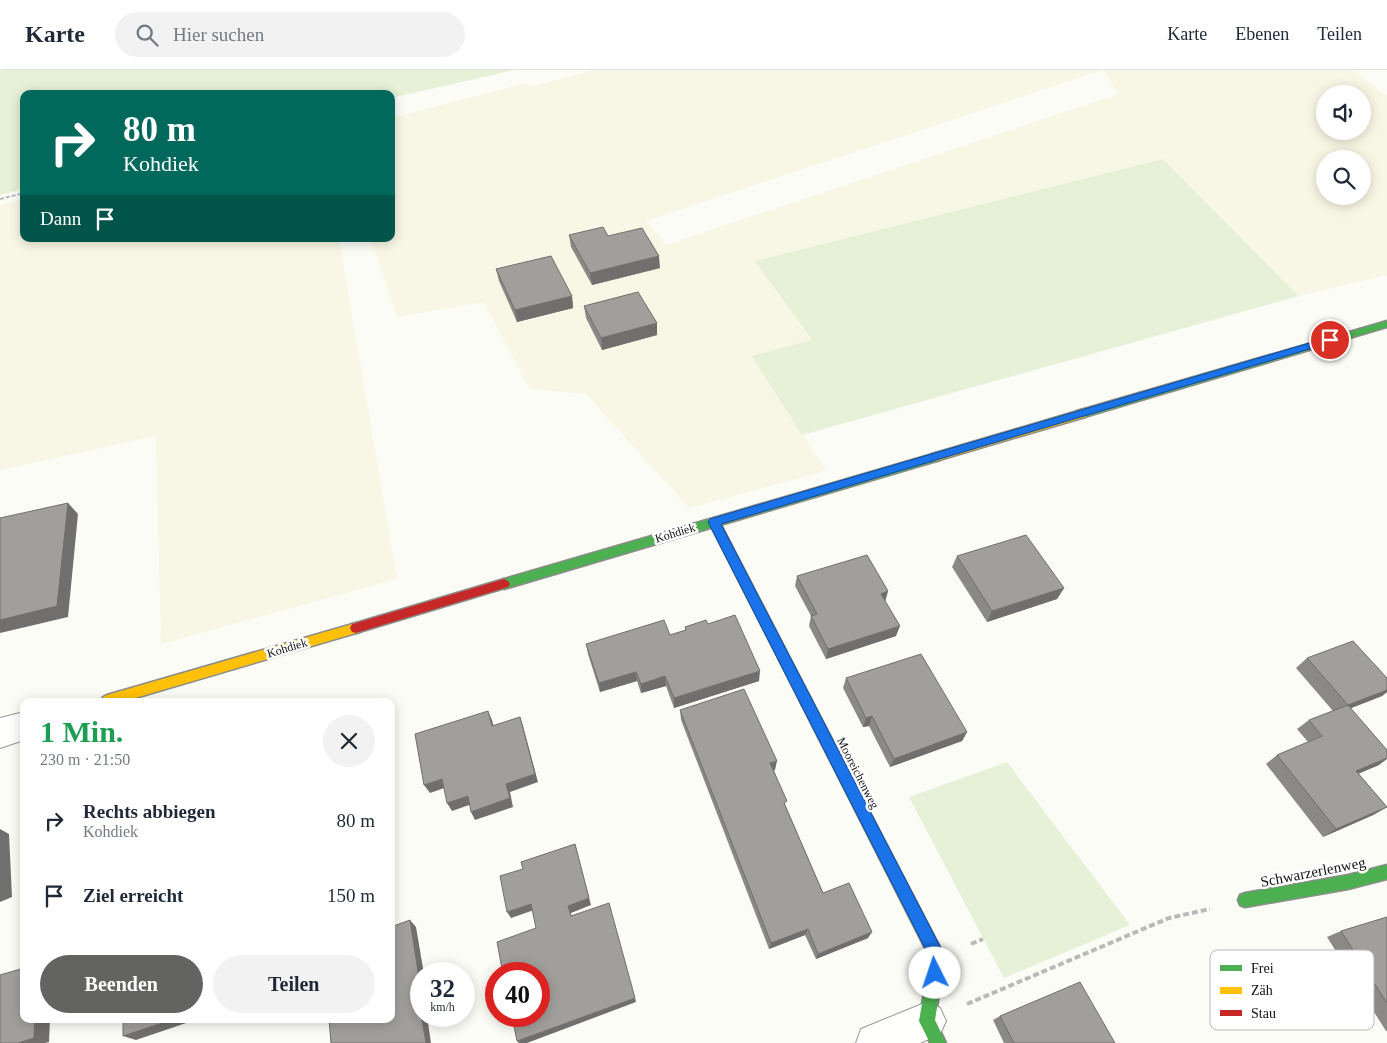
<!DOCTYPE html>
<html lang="de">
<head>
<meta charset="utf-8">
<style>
	:root { --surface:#fff; --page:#f2f2f3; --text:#1f2937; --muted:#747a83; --line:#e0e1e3; --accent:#636362 }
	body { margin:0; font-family:"Times New Roman",serif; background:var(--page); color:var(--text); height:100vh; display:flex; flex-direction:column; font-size:19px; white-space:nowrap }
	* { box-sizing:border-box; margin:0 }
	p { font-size:16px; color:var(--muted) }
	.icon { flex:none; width:28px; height:28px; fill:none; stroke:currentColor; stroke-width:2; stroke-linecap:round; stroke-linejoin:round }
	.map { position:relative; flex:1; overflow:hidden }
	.drawer { position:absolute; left:20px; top:628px; width:375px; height:325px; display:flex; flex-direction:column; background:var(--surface); border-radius:10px; box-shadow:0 2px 12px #0003 }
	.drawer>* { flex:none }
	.guide { position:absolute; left:20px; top:20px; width:375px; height:152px; border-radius:10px; box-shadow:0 2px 12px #0003; background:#00695c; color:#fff; overflow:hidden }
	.controls { position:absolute; left:1316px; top:15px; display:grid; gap:10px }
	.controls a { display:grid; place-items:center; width:55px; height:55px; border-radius:50%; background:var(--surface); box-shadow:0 2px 12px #0003; font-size:25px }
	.speed { position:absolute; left:410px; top:892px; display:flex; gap:10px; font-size:25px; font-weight:700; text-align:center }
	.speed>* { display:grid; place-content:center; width:65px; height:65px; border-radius:50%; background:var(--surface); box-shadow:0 2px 12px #0003; line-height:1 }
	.speed small { font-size:12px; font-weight:400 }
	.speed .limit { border:8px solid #d22; background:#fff; color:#111 }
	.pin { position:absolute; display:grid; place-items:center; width:42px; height:42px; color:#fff; margin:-21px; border:2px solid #fff; border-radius:50%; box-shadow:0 1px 5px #0007 }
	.me { position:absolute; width:55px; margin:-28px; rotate:356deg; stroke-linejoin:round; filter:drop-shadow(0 0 4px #0008) }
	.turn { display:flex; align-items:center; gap:18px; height:105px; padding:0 20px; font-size:22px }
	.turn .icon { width:65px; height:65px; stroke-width:2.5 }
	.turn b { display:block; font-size:35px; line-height:42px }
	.then { display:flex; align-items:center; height:48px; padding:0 20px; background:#0003; gap:10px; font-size:19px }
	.round { display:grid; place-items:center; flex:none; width:52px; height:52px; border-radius:26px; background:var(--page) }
	.headline { display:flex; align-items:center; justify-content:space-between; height:85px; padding:0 20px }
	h1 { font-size:30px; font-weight:600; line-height:38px; color:#1e9e55 }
	.action { display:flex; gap:10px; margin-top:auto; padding:10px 20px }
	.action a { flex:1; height:58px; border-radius:30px; background:var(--accent); color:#fff; font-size:20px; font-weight:600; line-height:58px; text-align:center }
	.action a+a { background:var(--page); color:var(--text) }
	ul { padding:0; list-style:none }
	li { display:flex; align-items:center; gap:15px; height:75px; padding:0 20px }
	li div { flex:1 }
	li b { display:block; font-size:19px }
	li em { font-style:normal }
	header { display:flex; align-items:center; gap:30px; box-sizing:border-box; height:70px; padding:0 25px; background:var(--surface); border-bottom:1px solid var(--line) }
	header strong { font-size:24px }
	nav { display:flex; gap:28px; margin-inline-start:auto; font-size:18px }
	.search { width:350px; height:45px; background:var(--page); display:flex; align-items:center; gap:12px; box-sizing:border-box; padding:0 18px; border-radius:28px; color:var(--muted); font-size:19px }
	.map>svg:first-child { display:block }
	.farmland { fill:#f8f6e4; fill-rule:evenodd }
	.green { fill:#e6f1d8 }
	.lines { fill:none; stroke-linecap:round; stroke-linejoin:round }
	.street-casing { stroke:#979795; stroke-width:2 }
	.fast-casing { stroke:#8d8d8b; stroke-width:3 }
	.slow-casing { stroke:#8d8d8b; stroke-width:3 }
	.jam-casing { stroke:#8d8d8b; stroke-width:3 }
	.path-far1 { stroke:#b9b9b8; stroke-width:2; stroke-dasharray:4 2; stroke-linecap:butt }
	.path { stroke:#b9b9b8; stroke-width:4; stroke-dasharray:6 3; stroke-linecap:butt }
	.street { fill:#fffffe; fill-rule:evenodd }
	.fast { fill:#4caf50; fill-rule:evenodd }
	.slow { fill:#ffc107; fill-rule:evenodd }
	.jam { fill:#c62828; fill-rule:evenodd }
	.wall { fill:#8a8986 }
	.shaded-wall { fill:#706f6d }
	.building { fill:#a09f9c; stroke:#706f6d }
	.route { fill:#1a73e8; stroke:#114b97 }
	.labels { text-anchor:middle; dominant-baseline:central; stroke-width:5; stroke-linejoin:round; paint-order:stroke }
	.street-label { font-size:12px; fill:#111; stroke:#fff }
	.near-street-label { font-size:15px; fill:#111; stroke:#fff }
	.key { fill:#fff; stroke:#b8b8b8; stroke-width:1 }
	.key-label { font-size:14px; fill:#111 }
</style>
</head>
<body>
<header>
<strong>Karte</strong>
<div class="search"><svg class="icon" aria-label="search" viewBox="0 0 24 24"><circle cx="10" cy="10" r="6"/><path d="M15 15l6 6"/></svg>Hier suchen</div>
<nav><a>Karte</a><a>Ebenen</a><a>Teilen</a></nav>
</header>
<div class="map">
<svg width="1387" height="973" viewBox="0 0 1387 973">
	<rect width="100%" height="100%" fill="#fcfcf7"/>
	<!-- farmland -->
	<g class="farmland">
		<path d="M594 0H1103L646 151 666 175 1119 24 1103 0H1353L1387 26V205L1299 226 1163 89 756 191 812 271 753 286 826 401 689 438 586 324 530 319 483 232 397 247 371 169H391V48L526 13 530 17ZM1325 24H1362V61H1325ZM1325 89H1362V126H1325Z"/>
		<path d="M24 129V169H339L397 509 161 574 156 366 0 400V135Z"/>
	</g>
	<!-- green -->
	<g class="green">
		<path d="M2 0H514L391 28V24H24V119L0 125V2Z"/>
		<path d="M1163 89 1299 226 802 365 752 286 812 270 755 191Z"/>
		<path d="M1007 692 1130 855 1004 908 909 727Z"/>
	</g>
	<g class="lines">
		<defs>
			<g id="street">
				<path d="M24 642V670L0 678V648Z"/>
				<path d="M927 932 940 938 946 951 940 964 920 973H856L861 959Z"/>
			</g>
			<g id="fast">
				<path d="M1387 251V257L1081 348 1076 344 1077 341Z"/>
				<path d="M936 383 940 384 941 387 940 390 504 519 500 517 498 514 500 511 504 509Z"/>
				<path d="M806 625 810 627 945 887 935 950 946 973H930L919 951 930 888 802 635 800 631 802 627Z"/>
				<path d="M1387 795V809L1348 819 1245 837 1240 835 1238 830 1240 825 1245 823 1348 805Z"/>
			</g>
			<g id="slow">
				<path d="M1081 340 1086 344 1085 347 936 391 931 387 932 384Z"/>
				<path d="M356 553 360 554 362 558 360 562 356 563 125 631H101L103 627 107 625Z"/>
			</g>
			<g id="jam">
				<path d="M714 448 718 449 810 627 812 631 810 635 806 637 802 635 709 452Z"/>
				<path d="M504 509 508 511 510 514 508 517 356 563 352 562 350 558 352 554 356 553Z"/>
			</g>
		</defs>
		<!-- street casing -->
		<use href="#street" class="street-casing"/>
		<!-- fast casing -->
		<use href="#fast" class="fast-casing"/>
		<!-- slow casing -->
		<use href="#slow" class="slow-casing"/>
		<!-- jam casing -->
		<use href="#jam" class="jam-casing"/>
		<!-- path-far1 -->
		<path class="path-far1" d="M0 129 24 123"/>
		<!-- path -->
		<g class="path">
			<path d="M971 874 983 869"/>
			<path d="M967 934 1169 848 1210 839"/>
		</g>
		<!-- street -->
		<use href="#street" class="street"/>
		<!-- fast -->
		<use href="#fast" class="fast"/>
		<!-- slow -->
		<use href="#slow" class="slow"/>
		<!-- jam -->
		<use href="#jam" class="jam"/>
	</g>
	<!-- wall -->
	<g class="wall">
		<path d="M569 165 608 166 660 198 592 215 571 177Z"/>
		<path d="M496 199 572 226 573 238 517 252 499 211Z"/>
		<path d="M584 236 657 265 602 280 586 248Z"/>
		<path d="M957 486 1064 518 1057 529 987 552 952 497Z"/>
		<path d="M797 506 888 521 885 531 896 566 826 589 809 556 811 546 795 516Z"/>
		<path d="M708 554 759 611 674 638 666 616 641 623 637 611 600 622 588 584 586 574 670 565 685 560V557Z"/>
		<path d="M1307 588 1387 608V622L1382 626 1351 638 1379 695 1358 703 1387 737 1373 745 1323 767 1266 694 1277 685 1308 672 1297 659 1309 650 1333 641 1296 598Z"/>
		<path d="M846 608 967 662 962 671 890 697 869 656 863 657 843 618Z"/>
		<path d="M680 640 775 700H774L786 737 823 823 868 868 816 889 805 865 769 879 681 650Z"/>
		<path d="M1387 847V961H1386L1327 867 1341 861Z"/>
		<path d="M1000 946 1115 973H1004L993 950Z"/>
	</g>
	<!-- shaded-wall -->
	<g class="shaded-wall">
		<path d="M659 186 660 198 592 215 590 203Z"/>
		<path d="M572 226 573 238 517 252 515 240Z"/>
		<path d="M657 253V265L602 280 601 268Z"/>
		<path d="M68 433 78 444 68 547 0 563V550Z"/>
		<path d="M1064 518 1057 529 987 552 992 541Z"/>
		<path d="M888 521 885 532 881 524Z"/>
		<path d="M900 556 896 566 826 589 828 579Z"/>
		<path d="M760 601 759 611 674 638V628Z"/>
		<path d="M636 602 637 611 600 622 599 613Z"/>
		<path d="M665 606 666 616 641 623V614Z"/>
		<path d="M1387 620V622L1382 626 1336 644 1348 635Z"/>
		<path d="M488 641 492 650 496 665 492 656Z"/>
		<path d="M872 646 869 656 863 657 866 648Z"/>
		<path d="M520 647 523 656 538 712 510 722 513 737 475 750 471 742 506 714Z"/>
		<path d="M967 662 962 671 890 697 894 689Z"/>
		<path d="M1387 688V689L1379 695 1344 710 1356 701Z"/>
		<path d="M777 691 775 700 769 702 770 693Z"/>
		<path d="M442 709 447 717 430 723 424 715Z"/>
		<path d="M468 726 472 734 452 741 447 733Z"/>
		<path d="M391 734 395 757 391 758Z"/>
		<path d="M1387 737 1373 745 1323 767 1336 759Z"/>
		<path d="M0 759 9 764 12 827 0 832Z"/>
		<path d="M575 774 591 835 571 843 573 852 568 836Z"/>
		<path d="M531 834 534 840 511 848 507 842Z"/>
		<path d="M410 850 416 857 424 904H421V946H427L431 973H426L416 916Z"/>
		<path d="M808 859 805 865 769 879 771 873Z"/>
		<path d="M872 862 868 868 816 889 818 884Z"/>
		<path d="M635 928 636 932 527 973H519L517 971Z"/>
		<path d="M35 949H50L49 972 45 973H18Z"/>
		<path d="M174 949H198L136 970 123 966Z"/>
	</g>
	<!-- building -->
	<g class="building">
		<path d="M603 157 608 166 642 158 659 186 590 203 569 165Z"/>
		<path d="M551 186 572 226 515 240 496 199Z"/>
		<path d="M638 222 657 253 601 268 584 236Z"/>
		<path d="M68 433 57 536 0 550V448Z"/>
		<path d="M1026 465 1064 518 992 541 957 486Z"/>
		<path d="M867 485 888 521 881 524 900 556 828 579 811 546 817 544 797 506Z"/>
		<path d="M735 545 760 601 674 628 665 606 641 614 636 602 599 613 586 574 664 550 670 565 686 560 685 557 706 550 708 554Z"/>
		<path d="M1353 571 1387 608V620L1348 635 1307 588Z"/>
		<path d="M921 584 967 662 894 689 872 646 866 648 846 608Z"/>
		<path d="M744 619 777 691 770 693 787 731 784 733 823 823 849 813 872 862 818 884 808 859 771 873 680 640Z"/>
		<path d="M1348 635 1387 680V688L1356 701 1387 737 1336 759 1277 685 1322 666 1309 650Z"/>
		<path d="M488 641 492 656 520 647 535 704 506 714 510 728 471 742 468 726 447 733 442 709 424 715 415 664Z"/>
		<path d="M575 774 589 828 568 836 571 846 609 833 635 928 517 971 512 946H539V904H503L497 872 536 858 531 834 507 842 500 806 523 799 521 792Z"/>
		<path d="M1387 847V933L1341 861Z"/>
		<path d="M410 850 420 914 416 916 426 973H331L329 949H391V857Z"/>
		<path d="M24 898V949H35L34 968 18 973H0V905Z"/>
		<path d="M1080 912 1115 973H1014L1000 946Z"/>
		<path d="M123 949H174L123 966Z"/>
	</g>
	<!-- route -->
	<path class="route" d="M1330 267 1333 268V272L721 454 943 882 945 887 940 908 935 910 930 908 927 903 930 888 708 452 710 449Z"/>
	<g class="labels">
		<!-- street labels -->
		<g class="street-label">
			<text transform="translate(675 463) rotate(-17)">Kohdiek</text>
			<text transform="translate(287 578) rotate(-17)">Kohdiek</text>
			<text transform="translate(858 703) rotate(63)">Mooreichenweg</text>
		</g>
		<!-- near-street labels -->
		<g class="near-street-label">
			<text transform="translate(1313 802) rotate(-11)">Schwarzerlenweg</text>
		</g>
	</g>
	<!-- legend -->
	<rect x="1210" y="880" width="164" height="80" rx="8" class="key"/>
	<rect x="1220" y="895" width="22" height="6" fill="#4caf50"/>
	<rect x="1220" y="917" width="22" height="7" fill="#ffc107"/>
	<rect x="1220" y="940" width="22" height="6" fill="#c62828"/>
	<g class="key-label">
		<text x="1251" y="903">Frei</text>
		<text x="1251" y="925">Zäh</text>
		<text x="1251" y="948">Stau</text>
	</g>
</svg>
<div class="controls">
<a><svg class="icon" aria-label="sound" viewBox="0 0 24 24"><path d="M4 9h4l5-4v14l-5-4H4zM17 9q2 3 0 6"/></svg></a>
<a><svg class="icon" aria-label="search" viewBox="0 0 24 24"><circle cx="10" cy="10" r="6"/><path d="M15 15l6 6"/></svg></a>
</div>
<div class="speed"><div>32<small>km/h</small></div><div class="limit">40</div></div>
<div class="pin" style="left:1330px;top:270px;background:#d93025"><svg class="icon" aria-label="arrive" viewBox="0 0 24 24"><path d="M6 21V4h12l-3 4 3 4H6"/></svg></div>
<svg class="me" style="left:935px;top:903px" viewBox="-20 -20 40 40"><circle r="19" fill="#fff"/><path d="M0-13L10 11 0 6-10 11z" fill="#1a73e8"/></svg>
<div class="guide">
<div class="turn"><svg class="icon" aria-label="right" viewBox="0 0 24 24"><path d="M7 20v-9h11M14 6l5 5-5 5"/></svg><div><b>80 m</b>Kohdiek</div></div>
<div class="then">Dann<svg class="icon" aria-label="arrive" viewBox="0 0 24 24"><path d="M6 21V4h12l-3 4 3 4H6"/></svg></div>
</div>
<section class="drawer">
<div class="headline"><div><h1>1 Min.</h1><p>230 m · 21:50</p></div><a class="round"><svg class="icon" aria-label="close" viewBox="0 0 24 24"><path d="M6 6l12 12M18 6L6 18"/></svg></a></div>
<ul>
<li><svg class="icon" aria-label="right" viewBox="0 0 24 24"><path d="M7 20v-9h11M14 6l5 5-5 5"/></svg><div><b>Rechts abbiegen</b><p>Kohdiek</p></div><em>80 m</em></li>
<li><svg class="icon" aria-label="arrive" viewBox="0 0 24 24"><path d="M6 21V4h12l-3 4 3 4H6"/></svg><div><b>Ziel erreicht</b></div><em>150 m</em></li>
</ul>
<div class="action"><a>Beenden</a><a>Teilen</a></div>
</section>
</div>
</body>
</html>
